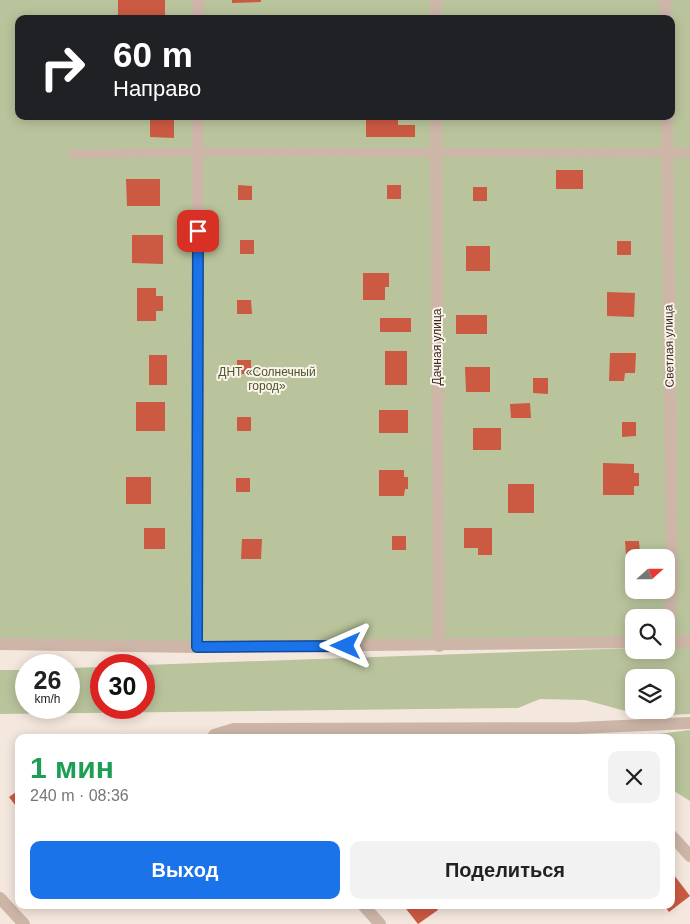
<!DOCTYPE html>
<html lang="ru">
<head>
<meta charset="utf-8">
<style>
	:root { --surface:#fff; --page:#f2f2f2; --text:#222; --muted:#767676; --accent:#1a73e8 }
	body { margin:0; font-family:Arial,sans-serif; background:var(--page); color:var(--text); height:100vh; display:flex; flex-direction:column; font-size:19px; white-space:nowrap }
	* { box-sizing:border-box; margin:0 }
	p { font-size:16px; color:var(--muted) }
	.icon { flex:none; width:28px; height:28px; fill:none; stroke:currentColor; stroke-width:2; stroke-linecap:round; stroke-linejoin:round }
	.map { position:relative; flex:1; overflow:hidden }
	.drawer { position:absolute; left:15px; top:734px; width:660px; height:175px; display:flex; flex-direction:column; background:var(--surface); border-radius:10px; box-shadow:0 2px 12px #0003 }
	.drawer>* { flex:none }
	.banner { position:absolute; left:15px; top:15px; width:660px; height:105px; border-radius:10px; box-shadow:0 2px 12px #0003; background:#202124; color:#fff; overflow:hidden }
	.needle { width:32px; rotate:69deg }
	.buttons { position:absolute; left:625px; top:549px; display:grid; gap:10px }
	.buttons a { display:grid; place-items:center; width:50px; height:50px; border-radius:10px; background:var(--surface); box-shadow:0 2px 12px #0003; font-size:25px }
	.speed { position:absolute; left:15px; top:654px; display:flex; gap:10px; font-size:25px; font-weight:700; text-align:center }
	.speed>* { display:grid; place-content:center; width:65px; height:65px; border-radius:50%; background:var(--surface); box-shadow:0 2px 12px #0003; line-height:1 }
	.speed small { font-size:12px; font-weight:400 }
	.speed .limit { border:8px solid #d22; background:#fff; color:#111 }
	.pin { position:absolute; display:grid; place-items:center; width:42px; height:42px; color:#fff; margin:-21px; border-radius:10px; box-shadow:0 2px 8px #0006 }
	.me { position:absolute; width:55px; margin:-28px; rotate:270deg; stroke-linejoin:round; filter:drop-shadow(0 0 4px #0008) }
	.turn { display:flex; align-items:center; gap:18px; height:105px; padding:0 15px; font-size:22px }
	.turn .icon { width:65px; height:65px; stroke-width:2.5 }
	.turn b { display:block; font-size:35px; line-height:42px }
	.round { display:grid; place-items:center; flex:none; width:52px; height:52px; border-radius:10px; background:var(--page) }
	.overview { display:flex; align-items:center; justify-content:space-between; height:85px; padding:0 15px }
	h1 { font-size:30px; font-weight:600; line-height:38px; color:#1e9e55 }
	.primary-button { display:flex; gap:10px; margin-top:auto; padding:10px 15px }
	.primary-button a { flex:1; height:58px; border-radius:10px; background:var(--accent); color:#fff; font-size:20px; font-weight:600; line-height:58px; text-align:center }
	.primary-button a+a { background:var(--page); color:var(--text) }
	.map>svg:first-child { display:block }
	.green { fill:#b9c49c; fill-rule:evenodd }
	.building { fill:#cc5a42 }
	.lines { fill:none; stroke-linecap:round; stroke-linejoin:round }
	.service { stroke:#cdb6a8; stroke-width:9 }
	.minor { stroke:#cdb6a8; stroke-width:12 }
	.route-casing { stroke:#114b97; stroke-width:12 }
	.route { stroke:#1a73e8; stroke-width:9 }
	.labels { text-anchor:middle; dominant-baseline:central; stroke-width:4; stroke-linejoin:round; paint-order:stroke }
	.street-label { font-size:12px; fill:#392d28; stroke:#fbf2ea }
	.park-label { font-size:12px; fill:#4b592b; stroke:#fbf2ea }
</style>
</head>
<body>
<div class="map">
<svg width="690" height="924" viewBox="0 0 690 924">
	<rect width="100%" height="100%" fill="#f4e7dd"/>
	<!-- green -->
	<g class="green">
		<path d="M0 0H690V636H666V618H634V637L0 645ZM19 19H671V116H19ZM634 558H666V590H634Z"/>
		<path d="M690 646V714L644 716 585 700 540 699 518 708 0 714V670H26V708H69V668L101 667V708H144V665L634 648V650H666V647ZM634 678H666V710H634Z"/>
		<path d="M690 730V801L671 789V738L647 737 650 735Z"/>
	</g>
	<!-- building -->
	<g class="building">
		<rect x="118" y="0" width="47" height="19"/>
		<path d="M232 0H261V2L232 3Z"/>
		<path d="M150 116H174V138L150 137Z"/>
		<path d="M366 116H398V125H415V137H366Z"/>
		<rect x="556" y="170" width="27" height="19"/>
		<path d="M126 179H160V206H127Z"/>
		<path d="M238 185 252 186V200H238Z"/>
		<rect x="387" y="185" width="14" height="14"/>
		<rect x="473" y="187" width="14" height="14"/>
		<path d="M132 235H163V264L132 263Z"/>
		<rect x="240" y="240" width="14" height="14"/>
		<rect x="617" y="241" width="14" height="14"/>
		<rect x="466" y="246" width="24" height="25"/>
		<path d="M363 273H389V287H385V300H363Z"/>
		<path d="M137 288H156V296H163V311H156V321H137Z"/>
		<path d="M607 292 635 293 634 317 607 316Z"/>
		<path d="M237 300H251L252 314H237Z"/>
		<rect x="456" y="315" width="31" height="19"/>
		<rect x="380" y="318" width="31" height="14"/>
		<rect x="385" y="351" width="22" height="34"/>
		<path d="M610 353H636L635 373H625L624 381H609Z"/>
		<rect x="149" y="355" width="18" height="30"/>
		<rect x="237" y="360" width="14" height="14"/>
		<path d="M465 367H490V392H466Z"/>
		<path d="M533 378H548V394L533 393Z"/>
		<rect x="136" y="402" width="29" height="29"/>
		<path d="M530 403 531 418H511L510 404Z"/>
		<rect x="379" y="410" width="29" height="23"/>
		<rect x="237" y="417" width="14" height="14"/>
		<path d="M622 422H636V436L622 437Z"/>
		<rect x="473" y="428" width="28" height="22"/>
		<path d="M603 463 634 464V473H639V486H634V495H603Z"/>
		<path d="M379 470H404V477H408V489H405L404 496H379Z"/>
		<rect x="126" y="477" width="25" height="27"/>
		<rect x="236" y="478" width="14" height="14"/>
		<rect x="508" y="484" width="26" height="29"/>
		<rect x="144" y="528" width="21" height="21"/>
		<path d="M464 528H492V555H478V548H464Z"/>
		<rect x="392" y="536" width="14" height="14"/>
		<path d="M242 539H262L261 559H241Z"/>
		<path d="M625 541H639L640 555H626Z"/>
		<path d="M19 790V810L9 797Z"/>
		<path d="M671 871 690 896 669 912 664 905H671Z"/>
		<path d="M403 905H434L438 910 418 924Z"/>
	</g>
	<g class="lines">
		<!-- service -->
		<path class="service" d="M73 154 198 152 690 153"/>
		<!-- minor -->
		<g class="minor">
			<path d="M436 0V19"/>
			<path d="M665 0V19"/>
			<path d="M198 19V0"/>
			<path d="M436 116 439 646"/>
			<path d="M667 116 672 575 669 642"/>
			<path d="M666 642 690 641"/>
			<path d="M0 644 197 647 634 642"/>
			<path d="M197 647 198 116"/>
			<path d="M216 738 214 735 234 729 578 728 690 723"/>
			<path d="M671 835 690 856"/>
			<path d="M0 898 24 924"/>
			<path d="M363 905 380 924"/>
		</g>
	</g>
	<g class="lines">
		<defs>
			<path id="route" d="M198 231 197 647 346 646"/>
		</defs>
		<!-- route casing -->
		<use href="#route" class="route-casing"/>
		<!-- route -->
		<use href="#route" class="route"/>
	</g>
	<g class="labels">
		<!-- street labels -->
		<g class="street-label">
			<text transform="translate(669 346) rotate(-91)">Светлая улица</text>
			<text transform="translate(437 347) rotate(-90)">Дачная улица</text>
		</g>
		<!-- park labels -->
		<g class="park-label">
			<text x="267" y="372">ДНТ «Солнечный<tspan x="267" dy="14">город»</tspan></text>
		</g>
	</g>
</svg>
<div class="buttons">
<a><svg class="needle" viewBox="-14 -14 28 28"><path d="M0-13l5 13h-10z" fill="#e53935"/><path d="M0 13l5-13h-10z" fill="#767676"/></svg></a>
<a><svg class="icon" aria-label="search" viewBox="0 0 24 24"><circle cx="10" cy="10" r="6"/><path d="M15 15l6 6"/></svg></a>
<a><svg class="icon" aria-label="layers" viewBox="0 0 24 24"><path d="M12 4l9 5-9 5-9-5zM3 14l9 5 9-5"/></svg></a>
</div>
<div class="speed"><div>26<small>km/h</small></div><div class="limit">30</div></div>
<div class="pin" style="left:198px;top:231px;background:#d93025"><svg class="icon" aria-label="arrive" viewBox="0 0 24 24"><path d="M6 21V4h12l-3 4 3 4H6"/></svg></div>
<svg class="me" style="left:346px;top:646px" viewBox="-20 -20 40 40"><path d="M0-17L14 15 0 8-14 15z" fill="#1a73e8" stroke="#fff" stroke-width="4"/></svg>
<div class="banner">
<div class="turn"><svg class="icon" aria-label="right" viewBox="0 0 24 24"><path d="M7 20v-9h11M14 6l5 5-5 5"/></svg><div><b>60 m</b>Направо</div></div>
</div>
<section class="drawer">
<div class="overview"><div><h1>1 мин</h1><p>240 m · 08:36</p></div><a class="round"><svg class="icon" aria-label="close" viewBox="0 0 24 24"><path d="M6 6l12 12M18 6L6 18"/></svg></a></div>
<div class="primary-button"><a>Выход</a><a>Поделиться</a></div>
</section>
</div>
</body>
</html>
